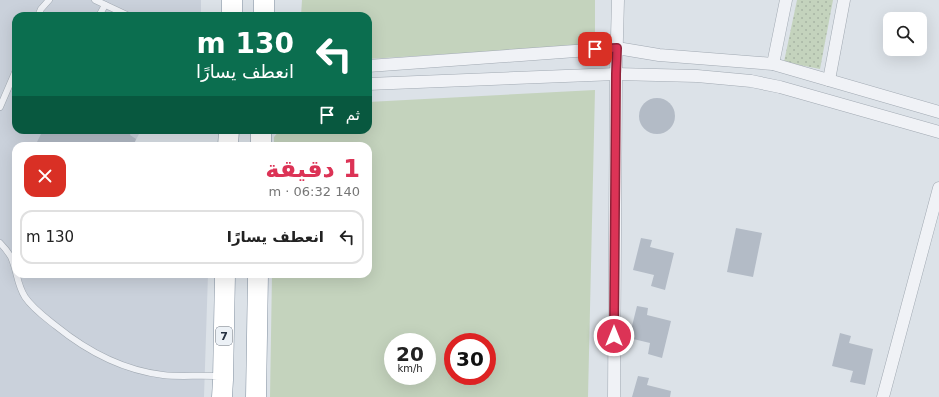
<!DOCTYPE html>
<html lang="ar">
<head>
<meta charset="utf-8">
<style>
	:root { --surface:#fff; --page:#f2f2f2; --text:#222; --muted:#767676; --line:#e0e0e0; --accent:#dc3356 }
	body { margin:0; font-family:"DejaVu Sans",Cairo,sans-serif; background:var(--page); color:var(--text); direction:rtl; height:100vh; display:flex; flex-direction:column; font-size:15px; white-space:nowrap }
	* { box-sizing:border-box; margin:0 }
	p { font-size:13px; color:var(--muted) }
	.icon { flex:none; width:22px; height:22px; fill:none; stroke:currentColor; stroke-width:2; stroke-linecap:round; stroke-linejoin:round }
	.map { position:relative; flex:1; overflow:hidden; direction:ltr }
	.sheet { position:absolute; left:12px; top:142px; width:360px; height:136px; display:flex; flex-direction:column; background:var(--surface); border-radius:12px; box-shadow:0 4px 16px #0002; direction:rtl }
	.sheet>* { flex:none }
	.top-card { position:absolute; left:12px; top:12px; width:360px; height:122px; border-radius:12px; box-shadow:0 4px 16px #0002; direction:rtl; background:#0b6e4f; color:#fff; overflow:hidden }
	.fabs { position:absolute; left:883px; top:12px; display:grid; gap:8px }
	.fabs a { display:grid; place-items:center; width:44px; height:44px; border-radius:8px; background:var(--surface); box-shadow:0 4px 16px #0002; font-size:20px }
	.speed { position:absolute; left:384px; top:333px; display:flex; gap:8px; font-size:20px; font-weight:700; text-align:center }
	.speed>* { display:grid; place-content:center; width:52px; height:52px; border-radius:50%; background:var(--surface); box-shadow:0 4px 16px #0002; line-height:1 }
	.speed small { font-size:10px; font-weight:400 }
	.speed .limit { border:6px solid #d22; background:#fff; color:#111 }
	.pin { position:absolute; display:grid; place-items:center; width:34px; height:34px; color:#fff; margin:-17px; border-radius:8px; box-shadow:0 2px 6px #0006 }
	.me { position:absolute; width:44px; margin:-22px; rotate:0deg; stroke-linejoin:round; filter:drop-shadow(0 0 3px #0008) }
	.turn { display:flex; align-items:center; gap:14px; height:84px; padding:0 12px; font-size:18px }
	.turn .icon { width:52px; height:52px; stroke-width:2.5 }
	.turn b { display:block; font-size:28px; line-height:34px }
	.then { display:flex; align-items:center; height:38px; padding:0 12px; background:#0003; gap:8px; font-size:15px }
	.round { display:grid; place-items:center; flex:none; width:42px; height:42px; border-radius:12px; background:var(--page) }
	.overview { display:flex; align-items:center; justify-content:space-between; height:68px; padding:0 12px }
	h1 { font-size:24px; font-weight:600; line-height:30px; color:var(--accent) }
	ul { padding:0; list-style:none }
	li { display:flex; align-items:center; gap:12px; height:54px; margin:0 8px 6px; padding:0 4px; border:2px solid var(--line); border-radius:12px }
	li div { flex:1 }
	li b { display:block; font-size:15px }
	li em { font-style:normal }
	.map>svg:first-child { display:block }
	.built { fill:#cad1db }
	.grass { fill:#c4d3bd; fill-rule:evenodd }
	.park { fill:url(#park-dots) }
	.building { fill:#b3bbc6 }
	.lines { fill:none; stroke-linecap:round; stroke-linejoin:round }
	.service-casing { stroke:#a1a9b2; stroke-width:7 }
	.minor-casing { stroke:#a1a9b2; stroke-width:13 }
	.trunk-casing { stroke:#8290a0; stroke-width:21 }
	.service { stroke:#f0f2f6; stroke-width:6 }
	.minor { stroke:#f0f2f6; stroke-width:12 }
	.trunk { stroke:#fff; stroke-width:20 }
	.route-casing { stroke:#8f2138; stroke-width:10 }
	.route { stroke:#dc3356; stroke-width:7 }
	.labels { text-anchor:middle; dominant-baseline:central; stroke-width:4; stroke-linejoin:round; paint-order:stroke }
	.shield { fill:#ecf1f6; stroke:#616a77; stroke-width:1 }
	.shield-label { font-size:11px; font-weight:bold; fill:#253040 }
</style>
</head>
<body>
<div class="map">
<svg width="939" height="397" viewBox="0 0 939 397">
	<defs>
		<pattern id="park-dots" width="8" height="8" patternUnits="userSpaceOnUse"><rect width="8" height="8" fill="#c4d3bd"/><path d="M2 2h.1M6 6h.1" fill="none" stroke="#a8b5a4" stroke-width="1.8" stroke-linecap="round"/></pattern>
	</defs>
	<rect width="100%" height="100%" fill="#dce2e8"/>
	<!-- built -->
	<path class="built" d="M0 0H201V16H16V130H141L133 146H16V274H208L204 397H0Z"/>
	<!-- grass -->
	<g class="grass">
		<path d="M302 0H595V45L368 59V16H301Z"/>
		<path d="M595 90 588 397H270L272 274H368V146H274V137L280 130H368V102ZM393 342H427V376H393ZM453 342H487V376H453Z"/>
	</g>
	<!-- park -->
	<path class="park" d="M797 0H833L820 69 784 62Z"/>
	<!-- building -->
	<g class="building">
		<circle cx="657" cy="116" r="18"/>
		<path d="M43 130H132L130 135 136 139 133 146H35Z"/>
		<path d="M736 228 762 233 753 277 727 272Z"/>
		<path d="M641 238 652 240 650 247 674 253 665 290 651 286 654 275 633 270Z"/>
		<path d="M637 306 648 308 647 315 671 321 662 358 648 354 650 343 629 338Z"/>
		<path d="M840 333 851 336 849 343 873 349 865 385 850 382 853 371 832 366Z"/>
		<path d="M638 376 649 378 647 385 671 391 670 397H632Z"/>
	</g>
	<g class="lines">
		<defs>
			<g id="service">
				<path d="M95 0 129 16"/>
				<path d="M38 16 41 9 49 0"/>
				<path d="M99 16 105 5"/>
				<path d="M0 107 16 70"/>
				<path d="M0 243C4 247 8 252 11 257 17 270 17 285 25 297 33 309 46 318 56 326 88 352 122 370 163 375 180 377 197 375 214 376L220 378"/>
			</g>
			<g id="minor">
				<path d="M773 64 786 0"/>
				<path d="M368 66 617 48 659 55 773 64 939 112"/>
				<path d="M829 80 844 0"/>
				<path d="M368 84 616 74 697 76 751 81 780 87 939 132"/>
				<path d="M614 397 616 74 618 0"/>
				<path d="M883 397 939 188"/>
			</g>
			<g id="trunk">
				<path d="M232 16V0"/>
				<path d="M264 16V0"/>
				<path d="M228 146 229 130"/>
				<path d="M261 146V130"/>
				<path d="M222 397 223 380 225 274"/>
				<path d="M256 397 258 274"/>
			</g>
		</defs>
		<!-- service casing -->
		<use href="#service" class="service-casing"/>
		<!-- minor casing -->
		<use href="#minor" class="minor-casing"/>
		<!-- trunk casing -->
		<use href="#trunk" class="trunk-casing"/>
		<!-- service -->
		<use href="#service" class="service"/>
		<!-- minor -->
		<use href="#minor" class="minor"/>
		<!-- trunk -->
		<use href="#trunk" class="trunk"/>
	</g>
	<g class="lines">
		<defs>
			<path id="route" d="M595 49 617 48 616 74 614 336"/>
		</defs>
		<!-- route casing -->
		<use href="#route" class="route-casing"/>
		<!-- route -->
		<use href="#route" class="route"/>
	</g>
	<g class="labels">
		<!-- shield labels -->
		<rect class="shield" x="216" y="327" width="16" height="18" rx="3"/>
		<g class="shield-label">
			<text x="224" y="336">7</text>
		</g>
	</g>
</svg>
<div class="fabs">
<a><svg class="icon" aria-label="search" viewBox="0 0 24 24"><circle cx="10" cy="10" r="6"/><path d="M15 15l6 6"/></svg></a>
</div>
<div class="speed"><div>20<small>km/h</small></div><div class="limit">30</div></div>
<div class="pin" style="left:595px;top:49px;background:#d93025"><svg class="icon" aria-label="arrive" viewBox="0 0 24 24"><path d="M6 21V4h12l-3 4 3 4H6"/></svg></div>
<svg class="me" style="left:614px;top:336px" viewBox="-20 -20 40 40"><circle r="17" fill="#dc3356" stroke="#fff" stroke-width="3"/><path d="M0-11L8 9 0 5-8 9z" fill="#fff"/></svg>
<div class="top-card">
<div class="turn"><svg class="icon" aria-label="left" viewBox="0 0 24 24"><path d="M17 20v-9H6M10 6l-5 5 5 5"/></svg><div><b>130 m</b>انعطف يسارًا</div></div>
<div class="then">ثم<svg class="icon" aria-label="arrive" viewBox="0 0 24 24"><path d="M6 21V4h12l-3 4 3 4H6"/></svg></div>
</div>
<section class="sheet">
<div class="overview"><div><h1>1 دقيقة</h1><p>140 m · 06:32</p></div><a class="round" style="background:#d93025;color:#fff"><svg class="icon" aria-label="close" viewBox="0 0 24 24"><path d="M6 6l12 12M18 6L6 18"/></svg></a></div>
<ul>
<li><svg class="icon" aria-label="left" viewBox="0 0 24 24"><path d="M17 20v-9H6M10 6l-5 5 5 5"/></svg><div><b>انعطف يسارًا</b></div><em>130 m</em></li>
</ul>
</section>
</div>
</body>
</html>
